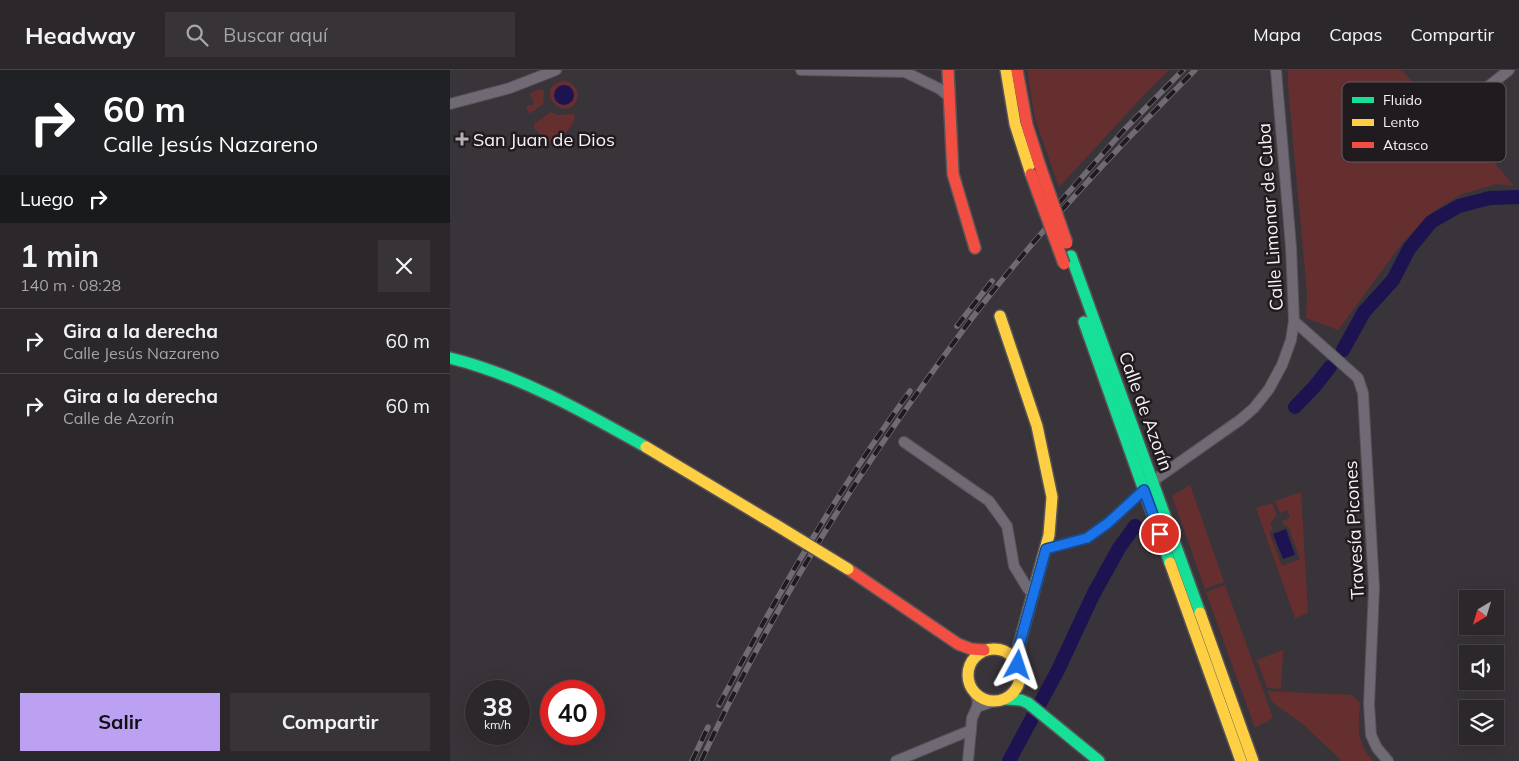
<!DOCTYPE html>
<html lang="es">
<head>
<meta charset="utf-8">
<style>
	:root { --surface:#2b272b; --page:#373337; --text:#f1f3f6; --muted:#a6a5a9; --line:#474447; --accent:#bca0f2 }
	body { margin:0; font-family:Mulish,sans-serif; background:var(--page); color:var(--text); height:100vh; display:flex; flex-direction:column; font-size:19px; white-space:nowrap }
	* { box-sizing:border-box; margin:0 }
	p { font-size:16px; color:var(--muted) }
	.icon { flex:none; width:28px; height:28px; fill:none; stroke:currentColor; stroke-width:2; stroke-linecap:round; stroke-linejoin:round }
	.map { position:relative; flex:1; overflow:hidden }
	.side { display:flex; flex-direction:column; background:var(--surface); width:450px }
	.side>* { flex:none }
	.hud { background:#202124; color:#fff; overflow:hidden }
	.needle { width:32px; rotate:218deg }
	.fabs { position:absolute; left:1009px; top:520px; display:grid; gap:10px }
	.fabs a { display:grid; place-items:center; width:45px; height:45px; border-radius:0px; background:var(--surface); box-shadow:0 5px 20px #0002,0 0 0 1px var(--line); font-size:25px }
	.speed { position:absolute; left:15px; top:610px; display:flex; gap:10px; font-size:25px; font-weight:700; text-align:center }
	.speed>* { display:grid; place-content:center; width:65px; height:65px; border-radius:50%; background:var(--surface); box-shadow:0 5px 20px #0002,0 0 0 1px var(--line); line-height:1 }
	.speed small { font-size:12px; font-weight:400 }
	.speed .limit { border:8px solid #d22; background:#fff; color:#111 }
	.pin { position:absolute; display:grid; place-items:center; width:42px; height:42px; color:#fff; margin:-21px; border:2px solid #fff; border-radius:50%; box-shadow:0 1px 5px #0007 }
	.me { position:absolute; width:55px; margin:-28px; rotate:5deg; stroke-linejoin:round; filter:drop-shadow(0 0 4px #0008) }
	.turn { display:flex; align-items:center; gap:18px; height:105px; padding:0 20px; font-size:22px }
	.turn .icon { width:65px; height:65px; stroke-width:2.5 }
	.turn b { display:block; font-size:35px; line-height:42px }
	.then { display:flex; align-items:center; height:48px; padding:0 20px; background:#0003; gap:10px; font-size:19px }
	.round { display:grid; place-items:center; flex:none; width:52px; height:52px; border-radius:0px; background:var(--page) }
	.headline { display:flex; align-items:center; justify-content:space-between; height:85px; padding:0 20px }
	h1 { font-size:30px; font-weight:700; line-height:38px }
	.action { display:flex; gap:10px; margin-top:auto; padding:10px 20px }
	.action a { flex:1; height:58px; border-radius:0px; background:var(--accent); color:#111; font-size:20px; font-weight:700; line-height:58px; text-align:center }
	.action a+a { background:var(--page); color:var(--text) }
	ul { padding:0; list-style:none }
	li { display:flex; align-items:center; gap:15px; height:65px; padding:0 20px; border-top:1px solid var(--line) }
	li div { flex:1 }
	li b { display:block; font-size:19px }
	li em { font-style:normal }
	header { display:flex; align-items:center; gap:30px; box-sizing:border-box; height:70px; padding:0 25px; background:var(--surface); border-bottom:1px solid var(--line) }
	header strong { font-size:24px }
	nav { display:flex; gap:28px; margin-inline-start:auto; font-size:18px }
	.search { width:350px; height:45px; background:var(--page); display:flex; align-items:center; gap:12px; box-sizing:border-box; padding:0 18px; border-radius:0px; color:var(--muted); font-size:19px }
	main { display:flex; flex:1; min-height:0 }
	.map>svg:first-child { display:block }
	.green { fill:#662f2f; fill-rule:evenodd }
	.water { fill:#1d1351 }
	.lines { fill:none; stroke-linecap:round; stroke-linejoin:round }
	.canal { stroke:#1d1351; stroke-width:14 }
	.street-casing { stroke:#575357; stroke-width:12 }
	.fast-casing { stroke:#575357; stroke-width:14 }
	.slow-casing { stroke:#575357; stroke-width:14 }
	.jam-casing { stroke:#575357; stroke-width:14 }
	.street { stroke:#6f6a73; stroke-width:10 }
	.fast { stroke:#16e098; stroke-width:11 }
	.slow { stroke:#ffcf43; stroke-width:11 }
	.jam { stroke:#f24e42; stroke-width:11 }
	.rail-casing { stroke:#706b73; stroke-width:5.5 }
	.rail { stroke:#201b1f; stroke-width:4; stroke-dasharray:11; stroke-linecap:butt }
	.slow-bridge-casing { stroke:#575357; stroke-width:14; stroke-linecap:butt }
	.jam-bridge-casing { stroke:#575357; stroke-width:14; stroke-linecap:butt }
	.slow-bridge { stroke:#ffcf43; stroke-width:11 }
	.jam-bridge { stroke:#f24e42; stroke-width:11 }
	.route-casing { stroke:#114b97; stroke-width:12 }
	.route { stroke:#1a73e8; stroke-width:9 }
	.poi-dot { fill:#b6b0b5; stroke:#201b1f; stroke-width:2 }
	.labels { text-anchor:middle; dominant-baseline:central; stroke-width:5; stroke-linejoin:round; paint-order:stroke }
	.poi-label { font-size:18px; fill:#f9f2f8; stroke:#201b1f; text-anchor:start }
	.street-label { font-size:18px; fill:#f9f2f8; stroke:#201b1f }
	.key { fill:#201b1f; stroke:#615c60; stroke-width:1 }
	.key-label { font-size:14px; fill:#f9f2f8 }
</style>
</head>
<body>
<header>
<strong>Headway</strong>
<div class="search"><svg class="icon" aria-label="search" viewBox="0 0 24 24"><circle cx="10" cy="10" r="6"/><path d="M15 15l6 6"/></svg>Buscar aquí</div>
<nav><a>Mapa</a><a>Capas</a><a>Compartir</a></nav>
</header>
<main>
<section class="side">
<div class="hud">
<div class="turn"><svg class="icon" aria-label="right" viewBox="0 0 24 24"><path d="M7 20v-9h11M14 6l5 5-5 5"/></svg><div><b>60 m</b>Calle Jesús Nazareno</div></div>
<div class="then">Luego<svg class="icon" aria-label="right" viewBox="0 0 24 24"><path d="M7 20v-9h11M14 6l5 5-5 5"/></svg></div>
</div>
<div class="headline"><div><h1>1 min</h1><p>140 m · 08:28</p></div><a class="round"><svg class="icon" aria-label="close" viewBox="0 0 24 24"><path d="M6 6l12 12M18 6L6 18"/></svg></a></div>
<ul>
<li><svg class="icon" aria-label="right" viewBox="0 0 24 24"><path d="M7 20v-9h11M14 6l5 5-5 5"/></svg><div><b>Gira a la derecha</b><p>Calle Jesús Nazareno</p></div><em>60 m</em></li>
<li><svg class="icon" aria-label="right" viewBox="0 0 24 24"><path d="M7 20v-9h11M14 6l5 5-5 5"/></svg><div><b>Gira a la derecha</b><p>Calle de Azorín</p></div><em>60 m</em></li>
</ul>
<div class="action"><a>Salir</a><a>Compartir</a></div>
</section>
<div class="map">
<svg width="1069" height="691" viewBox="0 0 1069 691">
	<rect width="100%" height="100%" fill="#393439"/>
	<!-- green -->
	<g class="green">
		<path d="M577 0H719L694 25 609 117 585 49Z"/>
		<path d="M838 0H952L975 26 964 36 997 76 1017 60 1064 116 1047 114 1012 124 982 142 953 172 888 260 856 248 857 223 838 15Z"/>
		<path d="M112 11C121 11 126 16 128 25 122 59 79 21 112 11ZM116 15 120 17 123 28C119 35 113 36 107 32L110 16Z"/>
		<path d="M90 19 94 21 93 34 81 43H79L76 37 78 35H83L84 32 79 24Z"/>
		<path d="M101 42 108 45 123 44 125 47C123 58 111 67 103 74H100L84 58V54Z"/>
		<path d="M740 415 774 512 755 519 722 426Z"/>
		<path d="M851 422 858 543 845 548 806 438 822 433 827 446 824 447V450L820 452 823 460 819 462 832 496 850 489 838 456H834L832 451 840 448 837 440 830 443 825 431Z"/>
		<path d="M775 515 823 648 805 658 756 522Z"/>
		<path d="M833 580 831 619 817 618 807 590Z"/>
		<path d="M817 621 902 625 910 633C908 657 906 672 923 691H892L855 656 822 632Z"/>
	</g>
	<!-- water -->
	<g class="water">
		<circle cx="114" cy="25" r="10"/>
		<path d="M836 459 845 485 833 489 823 464Z"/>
	</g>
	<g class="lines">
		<!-- canal -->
		<g class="canal">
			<path d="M893 280 914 242 943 210 959 179 981 152 1009 136 1040 128 1069 127"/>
			<path d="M845 337 865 316 880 297"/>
			<path d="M559 691 608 600 643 525 669 478 685 456"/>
		</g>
		<defs>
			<g id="street">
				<path d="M351 0 455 2 490 19 498 26"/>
				<path d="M0 34 60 18 106 0"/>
				<path d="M992 53 1059 0"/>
				<path d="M844 251 908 308 913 323 924 518 919 634 921 665 927 678 938 691"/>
				<path d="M454 372 539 431 557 456 564 496 578 519 584 524"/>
				<path d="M703 411 790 350 804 338 819 319 832 295 841 270 844 251 841 177 826 0"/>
				<path d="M596 479 637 468 658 453 694 420"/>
				<path d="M527 637 541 632"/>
				<path d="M446 691 521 660"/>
				<path d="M518 691 522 648 527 637 528 630 525 624"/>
			</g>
			<g id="fast">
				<path d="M621 186 750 543"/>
				<path d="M634 252 720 493"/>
				<path d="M0 288C69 305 134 342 196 377"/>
				<path d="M556 629 571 630 578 633 649 691"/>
			</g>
			<g id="slow">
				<path d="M556 0 565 54 581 104"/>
				<path d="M550 246 587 356 602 427 599 465 569 575 568 595"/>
				<path d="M196 377 326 455"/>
				<path d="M720 493 791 691"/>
				<path d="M750 543 803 691"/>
				<circle cx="544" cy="605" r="26"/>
			</g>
			<g id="jam">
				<path d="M498 0 503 104 525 178"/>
				<path d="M567 0 577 55 590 96"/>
				<path d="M398 499 508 574 521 579 534 580"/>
			</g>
		</defs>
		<!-- street casing -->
		<use href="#street" class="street-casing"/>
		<!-- fast casing -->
		<use href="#fast" class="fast-casing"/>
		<!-- slow casing -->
		<use href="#slow" class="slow-casing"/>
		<!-- jam casing -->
		<use href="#jam" class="jam-casing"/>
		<!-- street -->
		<use href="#street" class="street"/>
		<!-- fast -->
		<use href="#fast" class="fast"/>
		<!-- slow -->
		<use href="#slow" class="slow"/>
		<!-- jam -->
		<use href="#jam" class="jam"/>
		<defs>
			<g id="rail">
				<path d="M609 133 673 61 733 0"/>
				<path d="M507 256 542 211"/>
				<path d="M269 635C326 526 388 420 460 321"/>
				<path d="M242 691 258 657"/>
				<path d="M251 691C311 562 385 438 468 322 492 289 515 256 540 225 603 146 673 72 745 0"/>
			</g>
		</defs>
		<!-- rail casing -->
		<use href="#rail" class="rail-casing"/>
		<!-- rail -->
		<use href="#rail" class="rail"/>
		<defs>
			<path id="slow-bridge" d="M326 455 398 499"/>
			<g id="jam-bridge">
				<path d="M590 96 617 173"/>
				<path d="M581 104 614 194"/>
			</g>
		</defs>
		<!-- slow-bridge casing -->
		<use href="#slow-bridge" class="slow-bridge-casing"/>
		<!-- jam-bridge casing -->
		<use href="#jam-bridge" class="jam-bridge-casing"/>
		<!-- slow-bridge -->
		<use href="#slow-bridge" class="slow-bridge"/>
		<!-- jam-bridge -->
		<use href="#jam-bridge" class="jam-bridge"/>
	</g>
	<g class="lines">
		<defs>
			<path id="route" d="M568 595 569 576 596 479 637 468 658 453 694 420 710 464"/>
		</defs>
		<!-- route casing -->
		<use href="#route" class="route-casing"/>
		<!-- route -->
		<use href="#route" class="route"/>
	</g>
	<!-- markers -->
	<path class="poi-dot" d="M9.5 61.5h5v5h5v5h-5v5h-5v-5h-5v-5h5z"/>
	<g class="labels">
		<!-- poi labels -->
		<g class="poi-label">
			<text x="23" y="69">San Juan de Dios</text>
		</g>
		<!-- street labels -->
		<g class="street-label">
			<text transform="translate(820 147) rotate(-94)">Calle Limonar de Cuba</text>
			<text transform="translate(696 341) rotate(70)">Calle de Azorín</text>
			<text transform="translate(904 460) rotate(-93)">Travesía Picones</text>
		</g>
	</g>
	<!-- legend -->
	<rect x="892" y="12" width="164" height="80" rx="8" class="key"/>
	<rect x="902" y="27" width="22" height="6" fill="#16e098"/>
	<rect x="902" y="49" width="22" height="7" fill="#ffcf43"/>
	<rect x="902" y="72" width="22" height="6" fill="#f24e42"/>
	<g class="key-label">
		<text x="933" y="35">Fluido</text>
		<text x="933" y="57">Lento</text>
		<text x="933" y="80">Atasco</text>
	</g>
</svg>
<div class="fabs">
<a><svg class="needle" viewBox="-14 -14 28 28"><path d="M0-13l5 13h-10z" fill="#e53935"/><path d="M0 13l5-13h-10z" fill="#a6a5a9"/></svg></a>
<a><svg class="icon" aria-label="sound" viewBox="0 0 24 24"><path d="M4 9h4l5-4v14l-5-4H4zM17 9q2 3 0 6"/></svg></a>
<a><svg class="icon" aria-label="layers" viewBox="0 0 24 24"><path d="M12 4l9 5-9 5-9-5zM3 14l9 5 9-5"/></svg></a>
</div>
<div class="speed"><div>38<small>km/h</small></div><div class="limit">40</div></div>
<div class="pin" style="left:710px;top:464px;background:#d93025"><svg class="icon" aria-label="arrive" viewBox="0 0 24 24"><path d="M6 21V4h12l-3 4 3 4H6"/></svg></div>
<svg class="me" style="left:568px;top:595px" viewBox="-20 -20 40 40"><path d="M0-17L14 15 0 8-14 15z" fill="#1a73e8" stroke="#fff" stroke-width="4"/></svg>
</div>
</main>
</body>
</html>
